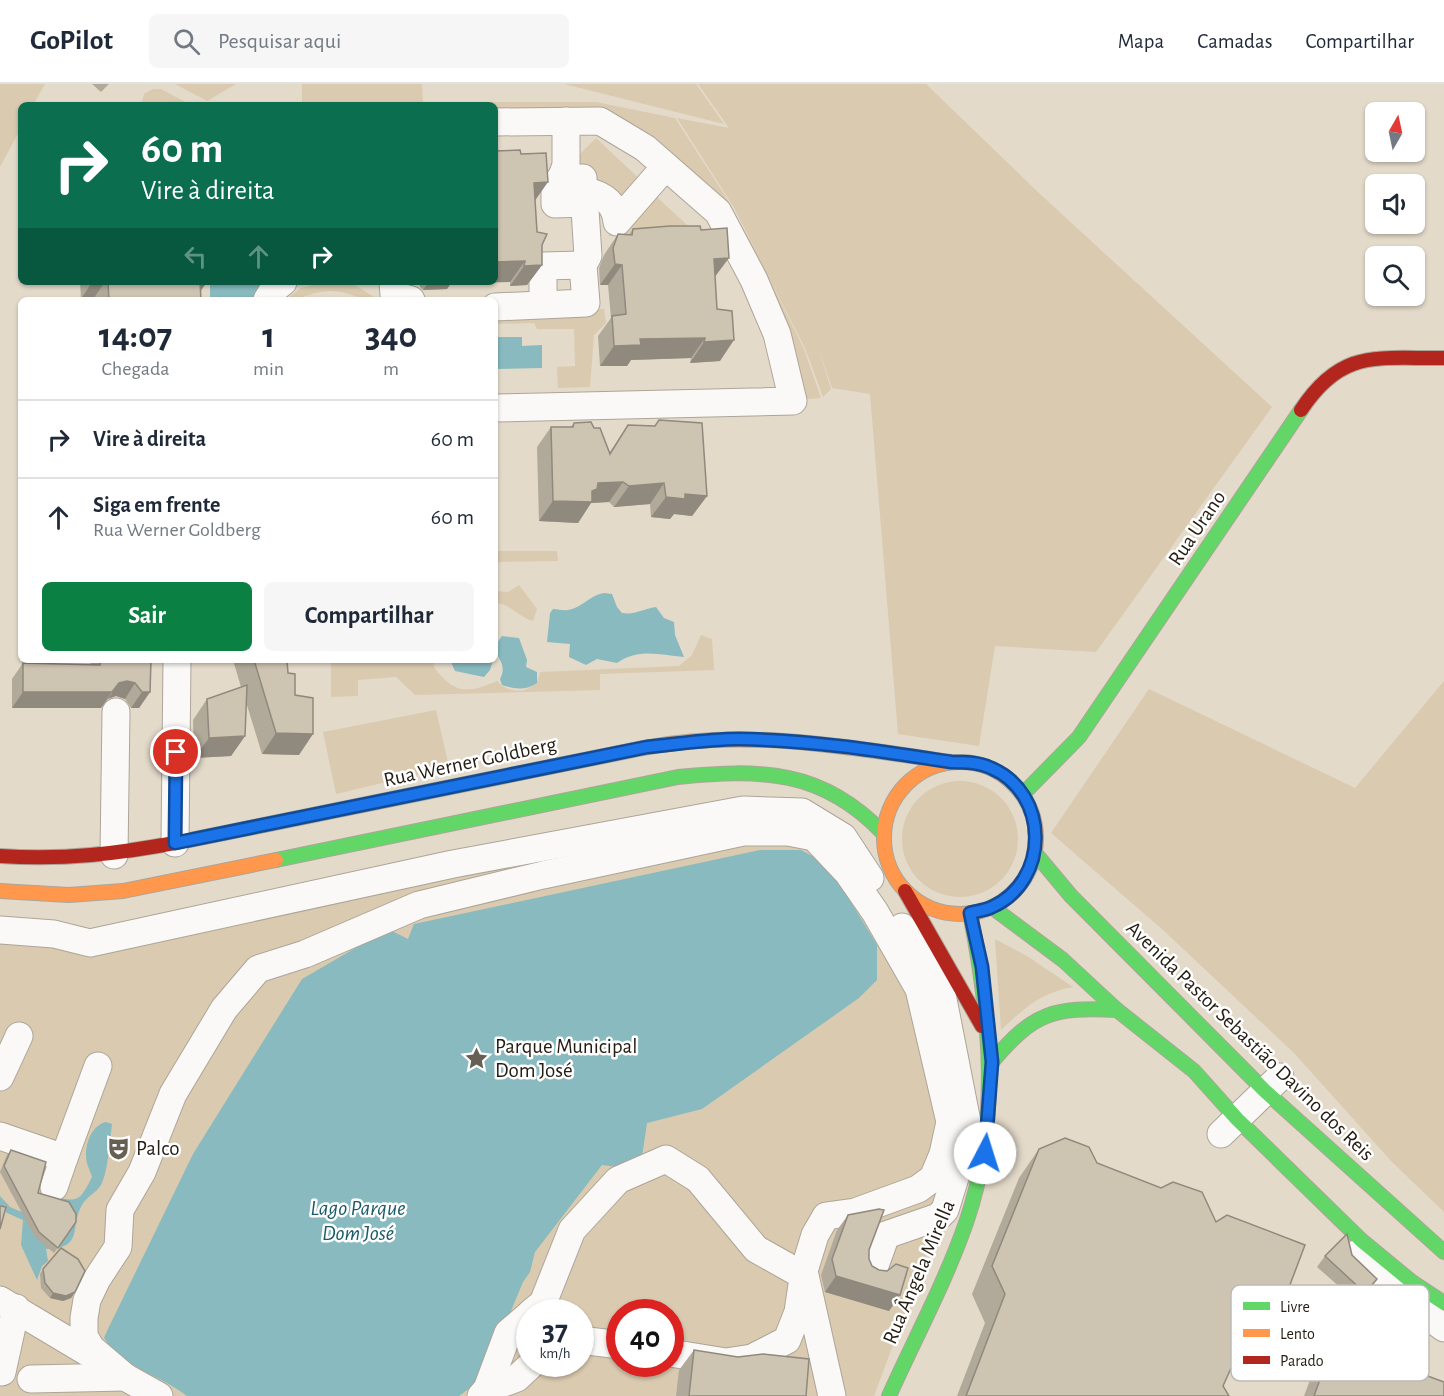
<!DOCTYPE html>
<html lang="pt">
<head>
<meta charset="utf-8">
<style>
	:root { --surface:#fff; --page:#f6f6f7; --text:#1f2937; --muted:#747a83; --line:#e0e1e3; --accent:#0b8043 }
	body { margin:0; font-family:"Alegreya Sans",sans-serif; background:var(--page); color:var(--text); height:100vh; display:flex; flex-direction:column; font-size:22px; white-space:nowrap }
	* { box-sizing:border-box; margin:0 }
	p { font-size:20px; color:var(--muted) }
	.icon { flex:none; width:33px; height:33px; fill:none; stroke:currentColor; stroke-width:2; stroke-linecap:round; stroke-linejoin:round }
	.map { position:relative; flex:1; overflow:hidden }
	.details { position:absolute; left:18px; top:213px; width:480px; height:366px; display:flex; flex-direction:column; background:var(--surface); border-radius:9px; box-shadow:0 2px 4px #0004 }
	.details>* { flex:none }
	.hud { position:absolute; left:18px; top:18px; width:480px; height:183px; border-radius:9px; box-shadow:0 2px 4px #0004; background:#0b6e4f; color:#fff; overflow:hidden }
	.needle { width:39px; rotate:9deg }
	.controls { position:absolute; left:1365px; top:18px; display:grid; gap:12px }
	.controls a { display:grid; place-items:center; width:60px; height:60px; border-radius:9px; background:var(--surface); box-shadow:0 2px 4px #0004; font-size:30px }
	.speed { position:absolute; left:516px; top:1215px; display:flex; gap:12px; font-size:30px; font-weight:700; text-align:center }
	.speed>* { display:grid; place-content:center; width:78px; height:78px; border-radius:50%; background:var(--surface); box-shadow:0 2px 4px #0004; line-height:1 }
	.speed small { font-size:15px; font-weight:400 }
	.speed .limit { border:9px solid #d22; background:#fff; color:#111 }
	.pin { position:absolute; display:grid; place-items:center; width:51px; height:51px; color:#fff; margin:-26px; border:3px solid #fff; border-radius:50%; box-shadow:0 2px 6px #0007 }
	.me { position:absolute; width:66px; margin:-33px; rotate:5deg; stroke-linejoin:round; filter:drop-shadow(0 0 4px #0008) }
	.turn { display:flex; align-items:center; gap:21px; height:126px; padding:0 24px; font-size:27px }
	.turn .icon { width:78px; height:78px; stroke-width:2.5 }
	.turn b { display:block; font-size:42px; line-height:51px }
	.lanes { display:flex; align-items:center; height:57px; padding:0 24px; background:#0003; justify-content:center; gap:30px; direction:ltr }
	.lanes .off { opacity:.35 }
	.eta { display:flex; justify-content:space-evenly; align-items:center; height:102px; text-align:center }
	.eta b { font-size:36px; font-weight:700; line-height:42px }
	.primary-button { display:flex; gap:12px; margin-top:auto; padding:12px 24px }
	.primary-button a { flex:1; height:69px; border-radius:9px; background:var(--accent); color:#fff; font-size:24px; font-weight:700; line-height:69px; text-align:center }
	.primary-button a+a { background:var(--page); color:var(--text) }
	ul { padding:0; list-style:none }
	li { display:flex; align-items:center; gap:18px; height:78px; padding:0 24px; border-top:2px solid var(--line) }
	li div { flex:1 }
	li b { display:block; font-size:22px }
	li em { font-style:normal }
	header { display:flex; align-items:center; gap:36px; box-sizing:border-box; height:84px; padding:0 30px; background:var(--surface); border-bottom:2px solid var(--line) }
	header strong { font-size:28px }
	nav { display:flex; gap:33px; margin-inline-start:auto; font-size:21px }
	.search { width:420px; height:54px; background:var(--page); display:flex; align-items:center; gap:15px; box-sizing:border-box; padding:0 21px; border-radius:9px; color:var(--muted); font-size:22px }
	.map>svg:first-child { display:block }
	.green { fill:#dacab0; fill-rule:evenodd }
	.water { fill:#88babf }
	.lines { fill:none; stroke-linecap:round; stroke-linejoin:round }
	.street-casing { stroke:#aca599; stroke-width:29 }
	.fast-casing { stroke:#aca599; stroke-width:16 }
	.slow-casing { stroke:#aca599; stroke-width:16 }
	.jam-casing { stroke:#aca599; stroke-width:16 }
	.street { stroke:#fbf9f7; stroke-width:27 }
	.fast { stroke:#63d668; stroke-width:14 }
	.slow { stroke:#ff974d; stroke-width:14 }
	.jam { stroke:#b3261e; stroke-width:14 }
	.wall { fill:#b1a999 }
	.shaded-wall { fill:#90897d }
	.building { fill:#cec4b2; stroke:#90897d; stroke-width:1.5 }
	.route-casing { stroke:#114b97; stroke-width:15 }
	.route { stroke:#1a73e8; stroke-width:10 }
	.labels { text-anchor:middle; dominant-baseline:central; stroke-width:5; stroke-linejoin:round; paint-order:stroke }
	.street-label { font-size:21px; fill:#241d13; stroke:#fff }
	.poi-label { font-size:21px; fill:#241d13; stroke:#fff; text-anchor:start }
	.water-label { font-size:22px; font-style:italic; fill:#1b5c66; stroke:#fff }
	.key { fill:#fff; stroke:#bdbbb8; stroke-width:1.5 }
	.key-label { font-size:16px; fill:#241d13 }
</style>
</head>
<body>
<header>
<strong>GoPilot</strong>
<div class="search"><svg class="icon" aria-label="search" viewBox="0 0 24 24"><circle cx="10" cy="10" r="6"/><path d="M15 15l6 6"/></svg>Pesquisar aqui</div>
<nav><a>Mapa</a><a>Camadas</a><a>Compartilhar</a></nav>
</header>
<div class="map">
<svg width="1444" height="1312" viewBox="0 0 1444 1312">
	<rect width="100%" height="100%" fill="#e4daca"/>
	<!-- green -->
	<g class="green">
		<path d="M0 0H45L33 21H21V44L0 83Z"/>
		<path d="M175 0H236L207 17Z"/>
		<path d="M302 0H422L423 21H302Z"/>
		<path d="M564 0H696L724 40Z"/>
		<path d="M698 0H926L1040 110 1272 323 1096 568 995 562 979 662 898 650 870 310 832 304 817 260 831 305 823 313 805 264 764 184 804 265 821 314 795 316 720 128 731 123 756 167 733 122 677 34 729 44Z"/>
		<path d="M153 5H161L191 21H141L144 10Z"/>
		<path d="M461 18H596L675 34 731 121 719 125 599 34 495 35V21H461Z"/>
		<path d="M596 54 646 101 624 125 573 77Z"/>
		<path d="M648 105 697 150 608 152Z"/>
		<path d="M326 198 355 201 379 216C362 216 349 208 332 207 315 206 301 216 285 216L301 204Z"/>
		<path d="M583 225H604L606 239 594 251 590 303 558 304 557 283 575 282 574 245H537L534 239 495 240V227L543 233H583Z"/>
		<path d="M495 467H557L558 477 495 478Z"/>
		<path d="M495 495 497 507 508 508 519 501 537 525 533 537C518 533 510 519 495 519Z"/>
		<path d="M701 551 712 555 714 586 600 590V606L415 611 396 593 358 596V612L331 613V576H434V583C454 610 467 610 497 597 510 612 537 610 540 588L679 582 692 571Z"/>
		<path d="M1444 597V1128L1392 1078 1294 969 1163 846 1051 749 1149 605 1355 704Z"/>
		<path d="M436 626 449 683 336 710 323 648Z"/>
		<circle cx="960" cy="755" r="58"/>
		<path d="M841 754 939 900V1138L874 1312H0V849L52 853 454 782ZM530 1228H580V1280H530ZM620 1228H670V1280H620Z"/>
		<path d="M995 855 1027 872 1073 903C1042 908 1023 925 1001 946Z"/>
	</g>
	<!-- water -->
	<g class="water">
		<rect x="210" y="198" width="50" height="18"/>
		<path d="M495 253H522V262L542 261V284L495 285Z"/>
		<path d="M604 509 612 510 617 523 622 529C635 531 643 525 656 523L664 534 674 538 675 551 684 573C659 571 639 564 617 579L597 575 586 581 569 573 570 560 547 558 550 529 553 525C558 525 564 527 568 526 582 524 590 511 604 509Z"/>
		<path d="M502 552 519 554 527 576 526 583 537 588V599C526 607 514 605 502 601L500 595C508 580 496 575 495 562Z"/>
		<path d="M450 576H493L490 586 484 593 455 587Z"/>
		<path d="M760 766H801L816 774 834 790 877 861V896L859 914 702 1025 647 1039 640 1086 602 1081 535 1168 530 1188 523 1198 483 1294 459 1312H187C161 1291 122 1284 104 1254L107 1247 193 1070 302 895 388 845 408 855 414 840Z"/>
		<path d="M106 1038 112 1040C110 1056 108 1088 101 1101 96 1109 86 1113 82 1121 69 1144 85 1164 46 1165L48 1177 42 1182 37 1196 21 1161 23 1136 7 1129 0 1121V1112L10 1123 24 1129 53 1112C78 1119 80 1117 92 1093 91 1088 88 1084 87 1079 83 1064 91 1041 106 1038Z"/>
	</g>
	<g class="lines">
		<defs>
			<g id="street">
				<path d="M495 38 600 37 645 64 718 128 754 196 777 250 793 317 495 324"/>
				<path d="M561 95 566 81V37"/>
				<path d="M584 107C603 110 615 119 617 138L665 83"/>
				<path d="M393 198 394 211 411 216"/>
				<path d="M267 216 273 206 283 198"/>
				<path d="M543 220V182L583 181"/>
				<path d="M495 223 586 219 583 181 588 172 583 94 560 95 555 108V120L585 119"/>
				<path d="M175 759 177 576"/>
				<path d="M114 771 116 628"/>
				<path d="M0 846 54 850 90 859 453 780 743 726 802 728 843 753 870 794"/>
				<path d="M0 993 19 952"/>
				<path d="M1221 1050 1280 993"/>
				<path d="M0 1052 64 1074 98 982"/>
				<path d="M54 1103 64 1074"/>
				<path d="M1356 1170 1382 1194 1383 1199 1444 1244"/>
				<path d="M873 1187 886 1151 938 1133 945 1126 969 1048 940 900 902 843"/>
				<path d="M0 1216 97 1274"/>
				<path d="M532 1228 543 1219 572 1146 618 1096 666 1075 698 1095 756 1165 797 1188 804 1187 798 1228 787 1256 752 1274 726 1278 670 1269"/>
				<path d="M580 1256 620 1261"/>
				<path d="M2 1288 16 1224"/>
				<path d="M31 1295 125 1293"/>
				<path d="M487 1305 517 1294 532 1280"/>
				<path d="M159 1312 125 1293 91 1264 84 1252V1234L87 1216 97 1195 118 1163 120 1126 142 1088 173 1010 224 925 258 885 305 870 419 821 543 791 743 748H788L814 753 848 789 875 828 919 905 950 1038 943 1070 933 1094 918 1105 855 1128 826 1132 815 1151 804 1187 832 1312"/>
				<path d="M481 1312 487 1305 508 1249 530 1230"/>
			</g>
			<g id="fast">
				<path d="M1023 710 1079 653 1301 326"/>
				<path d="M180 758 643 664"/>
				<path d="M1035 769 1071 812 1265 1007 1444 1168"/>
				<path d="M276 776 678 693C761 685 822 685 883 749"/>
				<path d="M992 823 1063 876 1117 926 1194 987 1237 1035 1361 1156 1412 1198 1444 1219"/>
				<path d="M992 978C1034 928 1053 923 1117 926"/>
				<path d="M889 1312C915 1254 946 1197 967 1136 1001 1035 990 931 970 829"/>
			</g>
			<g id="slow">
				<path d="M643 664C745 644 850 663 951 678"/>
				<circle cx="960" cy="754" r="76"/>
				<path d="M0 807 69 811 123 807 276 776"/>
			</g>
			<g id="jam">
				<path d="M1301 326C1342 264 1377 275 1444 274"/>
				<path d="M0 772C65 776 117 770 180 758"/>
				<path d="M905 807 982 942"/>
			</g>
		</defs>
		<!-- street casing -->
		<use href="#street" class="street-casing"/>
		<!-- fast casing -->
		<use href="#fast" class="fast-casing"/>
		<!-- slow casing -->
		<use href="#slow" class="slow-casing"/>
		<!-- jam casing -->
		<use href="#jam" class="jam-casing"/>
		<!-- street -->
		<use href="#street" class="street"/>
		<!-- fast -->
		<use href="#fast" class="fast"/>
		<!-- slow -->
		<use href="#slow" class="slow"/>
		<!-- jam -->
		<use href="#jam" class="jam"/>
	</g>
	<!-- wall -->
	<g class="wall">
		<path d="M92 0H109L101 8Z"/>
		<path d="M535 117 537 148 542 161V181L527 201 510 202V198L451 199 447 205 423 206 420 203 419 198H495Z"/>
		<path d="M633 145 715 193 720 277 690 279 691 274 631 276 627 282H600L598 252 611 234 608 201H600L599 184 604 171 618 150 629 151Z"/>
		<path d="M80 198H207L201 207V216H93V215H81Z"/>
		<path d="M574 339 594 344 610 368 628 341 707 412 692 432 674 430 670 435 651 433 650 420 614 423 609 418 591 419 578 439 539 437 537 363 551 343H571Z"/>
		<path d="M91 576H151L150 608 139 624H131L125 615 116 612 108 615 101 624H12V595L23 579 90 581Z"/>
		<path d="M233 576H287L288 589 295 611 299 671 262 670 246 618 245 652 231 672 194 674 193 636 207 615 241 603Z"/>
		<path d="M1039 1065 1097 1079 1250 1280 1230 1286 1223 1302 1229 1312H957L985 1239 972 1210 1019 1094Z"/>
		<path d="M11 1066 38 1109 76 1138 54 1169 35 1153 0 1088 7 1071Z"/>
		<path d="M848 1131 869 1166V1175L872 1182 900 1211 889 1227 825 1208 821 1191 837 1146Z"/>
		<path d="M1352 1171 1377 1195 1358 1219 1317 1183 1325 1172Z"/>
		<path d="M43 1185 75 1208 71 1214 63 1217 50 1214 41 1204 40 1190Z"/>
		<path d="M1342 1235 1387 1272 1425 1291 1444 1312H1304L1322 1264Z"/>
		<path d="M694 1266 806 1312H676L679 1286Z"/>
	</g>
	<!-- shaded-wall -->
	<g class="shaded-wall">
		<path d="M548 98 534 118V99Z"/>
		<path d="M729 174 714 194V175Z"/>
		<path d="M525 177 510 198 451 199 447 205 423 206 429 198H495V178Z"/>
		<path d="M615 180 622 181 608 201H600Z"/>
		<path d="M542 181 527 201 510 202 524 182Z"/>
		<path d="M92 198H105L93 215H81Z"/>
		<path d="M193 198H207L199 208Z"/>
		<path d="M705 254 691 274 631 276 627 282H600L614 262 640 255Z"/>
		<path d="M734 256 720 277 690 279 704 258Z"/>
		<path d="M623 398 609 418 591 419 578 439 539 437 553 417 598 399Z"/>
		<path d="M664 399 650 420 614 423 629 402Z"/>
		<path d="M685 410 707 412 692 432 674 430 670 435 651 433 666 413Z"/>
		<path d="M127 597 135 599 125 615 116 612 108 615 119 599Z"/>
		<path d="M23 608H112L101 624H12Z"/>
		<path d="M142 608H150L139 624H131Z"/>
		<path d="M276 649 313 650 299 671 262 670Z"/>
		<path d="M245 652 231 672 194 674 209 654Z"/>
		<path d="M836 1192 900 1211 889 1227 825 1208Z"/>
		<path d="M1377 1195 1370 1206 1358 1219 1365 1209Z"/>
		<path d="M75 1208 71 1214 63 1217 50 1214 53 1209Z"/>
		<path d="M1271 1251 1250 1280 1221 1289 1242 1260Z"/>
	</g>
	<!-- building -->
	<g class="building">
		<path d="M520 66 521 70 546 69 548 98 534 99 537 148 547 150 542 161V181L524 182 525 177 495 178V67Z"/>
		<path d="M670 142H700L701 146 727 144 729 174 714 175 717 225 732 227 734 256 704 258 705 254 640 255 641 261 614 262 612 232 626 230 622 181 615 180 613 164 618 150 632 151 633 145Z"/>
		<path d="M108 198H200L201 216H109Z"/>
		<path d="M659 336 702 339 707 412 685 410V415L666 413 664 399 629 402 623 398 598 399 597 405 592 407V418L553 417 551 343H573L574 339 591 338 594 344H600L610 370 628 341 655 342Z"/>
		<path d="M495 389 497 422 495 421Z"/>
		<path d="M101 576H151L150 608H142L135 599 127 597 119 599 112 608H23V579L100 581Z"/>
		<path d="M254 576H287L288 589 295 590V611L313 614V650L276 649Z"/>
		<path d="M247 601 245 652 209 654 207 615Z"/>
		<path d="M1065 1054 1089 1063 1097 1079 1161 1104 1173 1098 1202 1108 1216 1138 1227 1131 1305 1161 1271 1251 1242 1260 1223 1302 1229 1312H966L1005 1210 992 1182 1039 1065Z"/>
		<path d="M11 1066 46 1078 38 1109 69 1118 76 1130V1138L58 1164 39 1148 4 1082Z"/>
		<path d="M0 1122 6 1123 0 1145Z"/>
		<path d="M879 1125 884 1126 869 1166V1175L872 1182 879 1186 887 1187 896 1180 908 1184 900 1211 836 1192 832 1175 848 1131Z"/>
		<path d="M1347 1150 1352 1171 1377 1195 1365 1209 1325 1172Z"/>
		<path d="M61 1164 78 1175 85 1187 75 1208 66 1212 53 1209 45 1199 43 1185Z"/>
		<path d="M1342 1235 1393 1254 1387 1272 1426 1286 1425 1291 1444 1298V1312H1314Z"/>
		<path d="M694 1266 738 1273 763 1270 809 1275 806 1312H689Z"/>
	</g>
	<g class="lines">
		<defs>
			<path id="route" d="M176 668 175 759 647 663C678 660 709 655 739 655 811 656 880 667 951 678 964 678 978 678 991 684 1050 709 1050 797 992 823 986 826 977 827 970 829L982 883 992 978 985 1069"/>
		</defs>
		<!-- route casing -->
		<use href="#route" class="route-casing"/>
		<!-- route -->
		<use href="#route" class="route"/>
	</g>
	<!-- icons -->
	<defs>
		<symbol id="sight-bare" viewBox="-9 -9 18 18"><path d="M0-6L1.8-2.2L6-1.7L2.9 1.2L3.7 5.4L0 3.3L-3.7 5.4L-2.9 1.2L-6-1.7L-1.8-2.2Z" fill="#675f53" stroke="#fff" stroke-width="2.5" paint-order="stroke"/></symbol>
		<symbol id="theatre-bare" viewBox="-9 -9 18 18"><path d="M-5-5.5Q0-4 5-5.5V0Q5 5 0 6Q-5 5-5 0ZM-3.3-2.5H-1v1.5H-3.3ZM1-2.5H3.3v1.5H1ZM-2.8 1Q0 5.5 2.8 1Z" fill="#675f53" stroke="#fff" stroke-width="2.5" paint-order="stroke"/></symbol>
	</defs>
	<g fill-rule="evenodd">
		<use href="#sight-bare" x="460" y="958" width="33" height="33"/>
		<use href="#theatre-bare" x="102" y="1048" width="33" height="33"/>
	</g>
	<g class="labels">
		<!-- street labels -->
		<g class="street-label">
			<text transform="translate(1197 444) rotate(-56)">Rua Urano</text>
			<text transform="translate(470 678) rotate(-12)">Rua Werner Goldberg</text>
			<text transform="translate(1250 957) rotate(44)">Avenida Pastor Sebastião Davino dos Reis</text>
			<text transform="translate(919 1188) rotate(-67)">Rua Ângela Mirella</text>
		</g>
		<!-- poi labels -->
		<g class="poi-label">
			<text x="495" y="962">Parque Municipal<tspan x="495" dy="24">Dom José</tspan></text>
			<text x="136" y="1064">Palco</text>
		</g>
		<!-- water labels -->
		<g class="water-label">
			<text x="358" y="1124">Lago Parque<tspan x="358" dy="25">Dom José</tspan></text>
		</g>
	</g>
	<!-- legend -->
	<rect x="1231" y="1201" width="198" height="96" rx="9" class="key"/>
	<rect x="1243" y="1218" width="27" height="8" fill="#63d668"/>
	<rect x="1243" y="1245" width="27" height="8" fill="#ff974d"/>
	<rect x="1243" y="1272" width="27" height="8" fill="#b3261e"/>
	<g class="key-label">
		<text x="1280" y="1228">Livre</text>
		<text x="1280" y="1255">Lento</text>
		<text x="1280" y="1282">Parado</text>
	</g>
</svg>
<div class="controls">
<a><svg class="needle" viewBox="-14 -14 28 28"><path d="M0-13l5 13h-10z" fill="#e53935"/><path d="M0 13l5-13h-10z" fill="#747a83"/></svg></a>
<a><svg class="icon" aria-label="sound" viewBox="0 0 24 24"><path d="M4 9h4l5-4v14l-5-4H4zM17 9q2 3 0 6"/></svg></a>
<a><svg class="icon" aria-label="search" viewBox="0 0 24 24"><circle cx="10" cy="10" r="6"/><path d="M15 15l6 6"/></svg></a>
</div>
<div class="speed"><div>37<small>km/h</small></div><div class="limit">40</div></div>
<div class="pin" style="left:176px;top:668px;background:#d93025"><svg class="icon" aria-label="arrive" viewBox="0 0 24 24"><path d="M6 21V4h12l-3 4 3 4H6"/></svg></div>
<svg class="me" style="left:985px;top:1069px" viewBox="-20 -20 40 40"><circle r="19" fill="#fff"/><path d="M0-13L10 11 0 6-10 11z" fill="#1a73e8"/></svg>
<div class="hud">
<div class="turn"><svg class="icon" aria-label="right" viewBox="0 0 24 24"><path d="M7 20v-9h11M14 6l5 5-5 5"/></svg><div><b>60 m</b>Vire à direita</div></div>
<div class="lanes"><svg class="icon off" aria-label="left" viewBox="0 0 24 24"><path d="M17 20v-9H6M10 6l-5 5 5 5"/></svg><svg class="icon off" aria-label="ahead" viewBox="0 0 24 24"><path d="M12 20V5M6 11l6-6 6 6"/></svg><svg class="icon" aria-label="right" viewBox="0 0 24 24"><path d="M7 20v-9h11M14 6l5 5-5 5"/></svg></div>
</div>
<section class="details">
<div class="eta">
<div><b>14:07</b><p>Chegada</p></div>
<div><b>1</b><p>min</p></div>
<div><b>340</b><p>m</p></div>
</div>
<ul>
<li><svg class="icon" aria-label="right" viewBox="0 0 24 24"><path d="M7 20v-9h11M14 6l5 5-5 5"/></svg><div><b>Vire à direita</b></div><em>60 m</em></li>
<li><svg class="icon" aria-label="ahead" viewBox="0 0 24 24"><path d="M12 20V5M6 11l6-6 6 6"/></svg><div><b>Siga em frente</b><p>Rua Werner Goldberg</p></div><em>60 m</em></li>
</ul>
<div class="primary-button"><a>Sair</a><a>Compartilhar</a></div>
</section>
</div>
</body>
</html>
